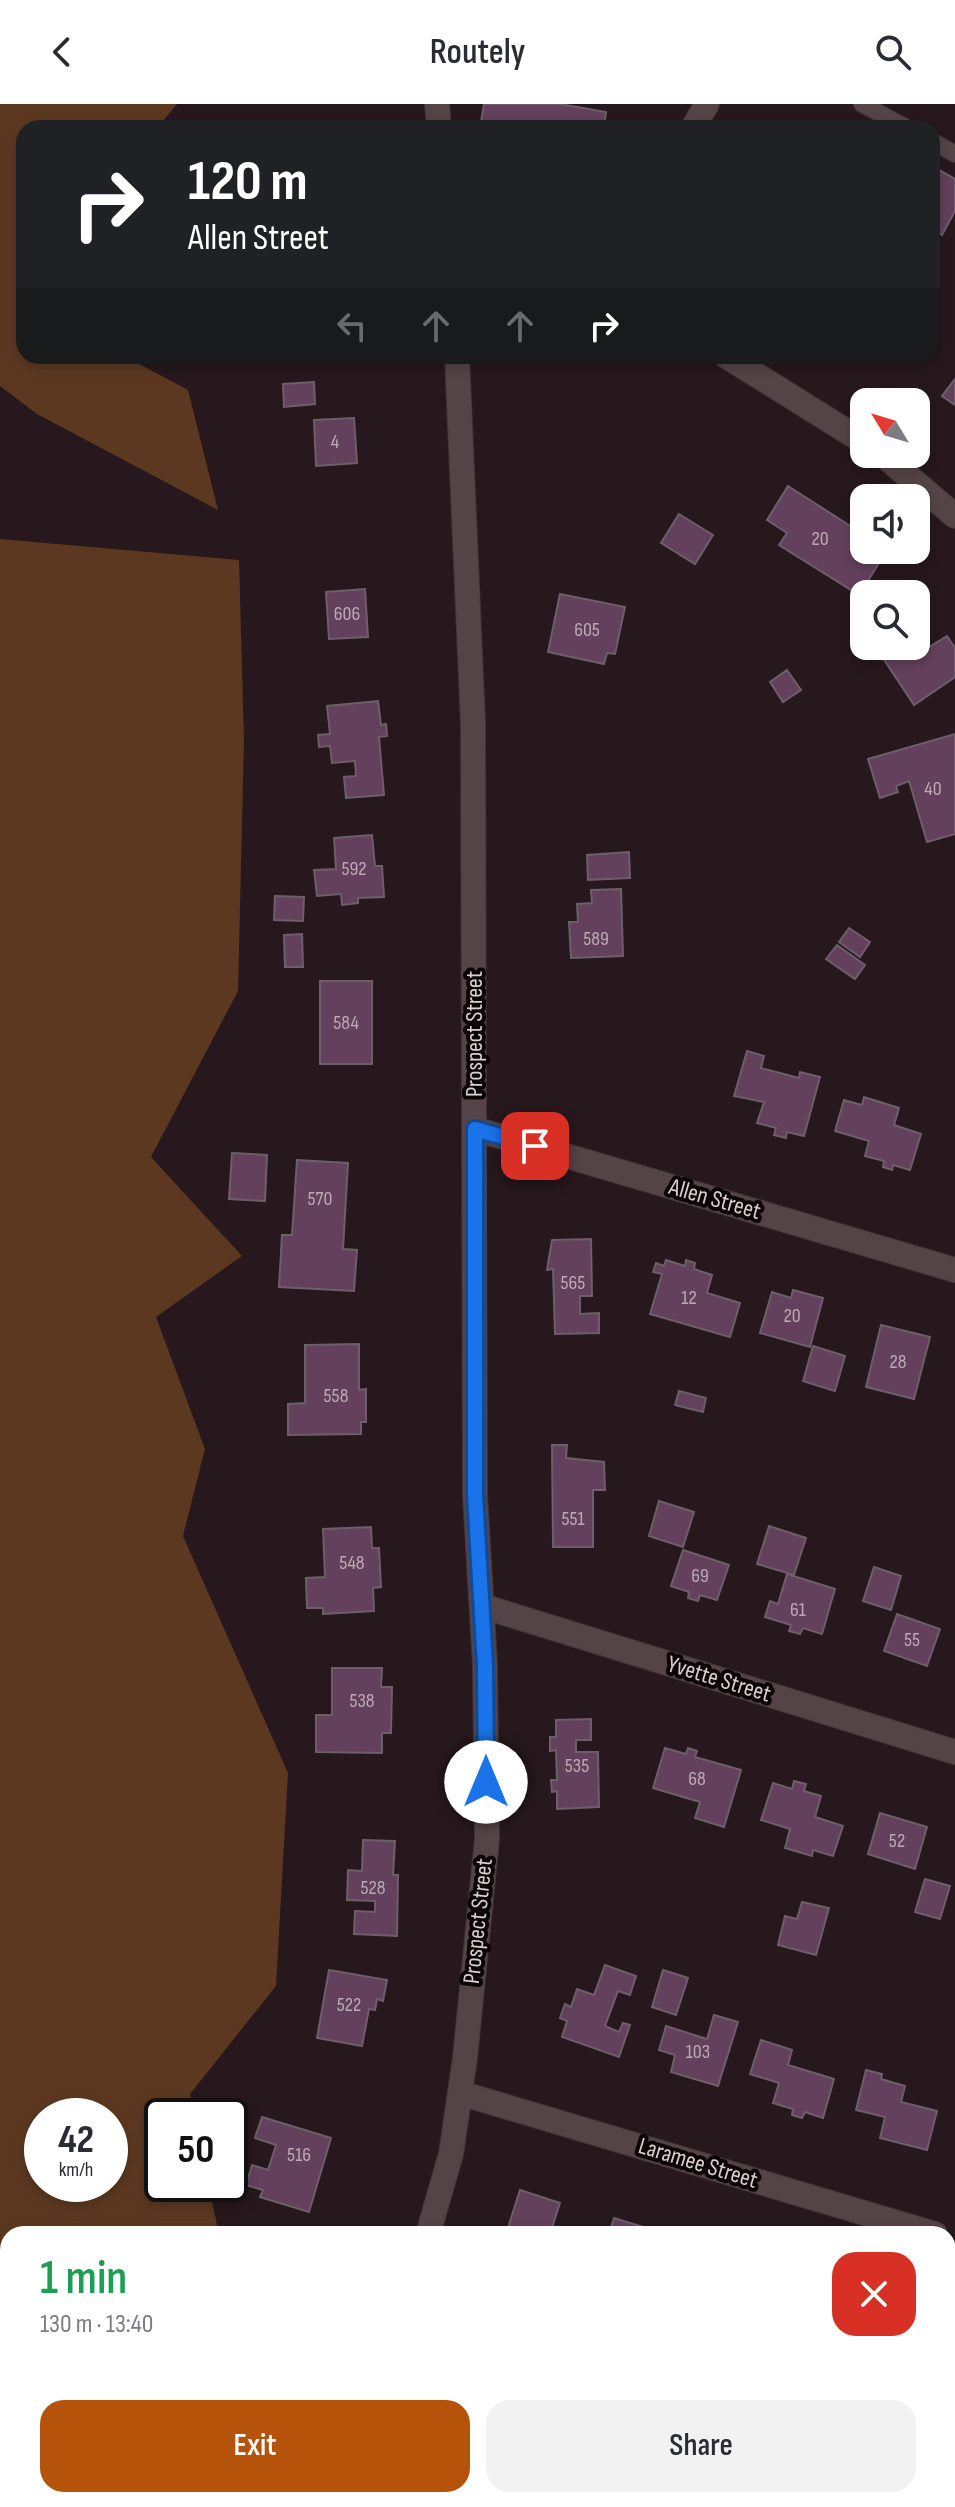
<!DOCTYPE html>
<html lang="en">
<head>
<meta charset="utf-8">
<style>
	:root { --surface:#fff; --page:#f2f2f3; --text:#2b2b33; --muted:#7c7c81; --accent:#b45309 }
	body { margin:0; font-family:"Sofia Sans Condensed",sans-serif; background:var(--page); color:var(--text); height:100vh; display:flex; flex-direction:column; font-size:30px; white-space:nowrap }
	* { box-sizing:border-box; margin:0 }
	p { font-size:26px; color:var(--muted) }
	.icon { flex:none; width:44px; height:44px; fill:none; stroke:currentColor; stroke-width:2; stroke-linecap:round; stroke-linejoin:round }
	.map { position:relative; flex:1; overflow:hidden }
	.panel { position:absolute; left:0px; top:2122px; width:956px; height:282px; display:flex; flex-direction:column; background:var(--surface); border-radius:24px 24px 0 0; box-shadow:0 4px 12px #0003 }
	.panel>* { flex:none }
	.hud { position:absolute; left:16px; top:16px; width:924px; height:244px; border-radius:24px; box-shadow:0 4px 12px #0003; background:#202124; color:#fff; overflow:hidden }
	.needle { width:52px; rotate:308deg }
	.controls { position:absolute; left:850px; top:284px; display:grid; gap:16px }
	.controls a { display:grid; place-items:center; width:80px; height:80px; border-radius:16px; background:var(--surface); box-shadow:0 4px 12px #0003; font-size:40px }
	.speed { position:absolute; left:24px; top:1994px; display:flex; gap:16px; font-size:40px; font-weight:700; text-align:center }
	.speed>* { display:grid; place-content:center; width:104px; height:104px; border-radius:50%; background:var(--surface); box-shadow:0 4px 12px #0003; line-height:1 }
	.speed small { font-size:20px; font-weight:400 }
	.speed .limit { border:4px solid #111; border-radius:12px; background:#fff; color:#111 }
	.pin { position:absolute; display:grid; place-items:center; width:68px; height:68px; color:#fff; margin:-34px; border-radius:16px; box-shadow:0 4px 12px #0006 }
	.me { position:absolute; width:88px; margin:-44px; rotate:0deg; stroke-linejoin:round; filter:drop-shadow(0 0 6px #0008) }
	.turn { display:flex; align-items:center; gap:28px; height:168px; padding:0 40px; font-size:36px }
	.turn .icon { width:104px; height:104px; stroke-width:2.5 }
	.turn b { display:block; font-size:56px; line-height:68px }
	.lanes { display:flex; align-items:center; height:76px; padding:0 40px; background:#0003; justify-content:center; gap:40px; direction:ltr }
	.lanes .off { opacity:.35 }
	.round { display:grid; place-items:center; flex:none; width:84px; height:84px; border-radius:24px; background:var(--page) }
	.headline { display:flex; align-items:center; justify-content:space-between; height:136px; padding:0 40px }
	h1 { font-size:48px; font-weight:600; line-height:60px; color:#1e9e55 }
	.action { display:flex; gap:16px; margin-top:auto; padding:16px 40px }
	.action a { flex:1; height:92px; border-radius:24px; background:var(--accent); color:#fff; font-size:32px; font-weight:600; line-height:92px; text-align:center }
	.action a+a { background:var(--page); color:var(--text) }
	header { display:flex; justify-content:space-between; align-items:center; height:104px; padding:0 40px; background:var(--surface); font-size:36px; font-weight:600 }
	.map>svg:first-child { display:block }
	.forest { fill:#5c3820; fill-rule:evenodd }
	.building { fill:#63405b; stroke:#6d5f69; stroke-width:2 }
	.lines { fill:none; stroke-linecap:round; stroke-linejoin:round }
	.lane-casing { stroke:#3f3537; stroke-width:18 }
	.street-casing { stroke:#3f3537; stroke-width:26 }
	.secondary-casing { stroke:#3f3537; stroke-width:26 }
	.lane { stroke:#544347; stroke-width:16 }
	.street { stroke:#544347; stroke-width:24 }
	.secondary { stroke:#544347; stroke-width:24 }
	.route-casing { stroke:#114b97; stroke-width:20 }
	.route { stroke:#1a73e8; stroke-width:14 }
	.labels { text-anchor:middle; dominant-baseline:central; stroke-width:8; stroke-linejoin:round; paint-order:stroke }
	.number-label { font-size:20px; fill:#bcabb4 }
	.street-label { font-size:24px; fill:#d9cfd1; stroke:#0b0507 }
</style>
</head>
<body>
<header><svg class="icon" aria-label="back" viewBox="0 0 24 24"><path d="M15 5l-7 7 7 7"/></svg>Routely<svg class="icon" aria-label="search" viewBox="0 0 24 24"><circle cx="10" cy="10" r="6"/><path d="M15 15l6 6"/></svg></header>
<div class="map">
<svg width="955" height="2403" viewBox="0 0 955 2403">
	<rect width="100%" height="100%" fill="#26181c"/>
	<!-- forest -->
	<g class="forest">
		<path d="M0 0H177L157 24H24V252H124L188 286 218 406 37 310 0 282Z"/>
		<path d="M0 435 239 456 244 636 238 887 151 1053 242 1152 156 1213 205 1345 183 1432 288 1669 276 1882 190 1990 194 2012H162V2080H208L219 2130H8V2289L0 2292ZM42 2012H110V2080H42Z"/>
		<path d="M0 2340 8 2354V2396H33L37 2403H0Z"/>
	</g>
	<!-- building -->
	<g class="building">
		<path d="M484 0H560L606 8 604 24H480Z"/>
		<path d="M932 62 955 75V107L942 131 932 125Z"/>
		<path d="M955 275V301L942 292Z"/>
		<path d="M314 278 315 300 284 303 283 280Z"/>
		<path d="M354 314 357 359 316 362 314 316Z"/>
		<path d="M788 382 855 425 851 431 864 439V446H875L884 451 859 491 779 441 787 429 767 416Z"/>
		<path d="M679 410 713 431 695 460 661 439Z"/>
		<path d="M365 485 368 533 329 535 326 488Z"/>
		<path d="M560 490 625 503 615 550 607 549 604 560 548 548Z"/>
		<path d="M916 524 929 543 947 532 955 544V573L914 601 875 542H916Z"/>
		<path d="M787 566 801 586 783 598 770 578Z"/>
		<path d="M378 597 381 621 386 620 387 632 379 633 384 691 346 694 344 673 356 672 355 657 332 659 330 642 319 643 318 631 330 630 327 602Z"/>
		<path d="M955 630V730L927 738 909 677 896 682 898 688 880 694 868 655Z"/>
		<path d="M372 731 375 762H382L384 793 358 794V799L342 801 341 790 317 792 314 766 336 765 334 734Z"/>
		<path d="M629 748 630 774 588 776 587 751Z"/>
		<path d="M621 785 623 852 571 854 569 818H578L577 800 592 799 591 786Z"/>
		<path d="M275 792 304 793 303 817 274 816Z"/>
		<path d="M849 824 870 838 860 853 839 838Z"/>
		<path d="M302 830 303 863H285L284 831Z"/>
		<path d="M837 841 865 861 855 875 826 855Z"/>
		<rect x="320" y="877" width="52" height="83"/>
		<path d="M747 947 764 952 761 964 799 974 800 968 820 973 804 1032 787 1028 786 1034 774 1031 776 1024 757 1019 764 998 734 992Z"/>
		<path d="M864 993 899 1004 894 1021 921 1030 910 1066 893 1061 892 1066 883 1063 884 1057 865 1052 869 1037 835 1027 844 996 862 1001Z"/>
		<path d="M232 1049 267 1051 265 1097 229 1095Z"/>
		<path d="M297 1056 348 1059 343 1145 357 1146 354 1187 279 1183 282 1131H292Z"/>
		<path d="M591 1135 592 1192H580V1210L599 1209V1229L555 1230 553 1165 547 1166 552 1136Z"/>
		<path d="M666 1156 685 1162 686 1156 695 1159 694 1165 712 1171 707 1189 740 1199 730 1233 650 1210 662 1170 653 1168 656 1159 664 1162Z"/>
		<path d="M793 1186 823 1194 810 1243 760 1229 772 1188 791 1194Z"/>
		<path d="M881 1221 930 1233 914 1295 866 1283Z"/>
		<path d="M359 1240V1286L366 1285V1318H361V1330L288 1331V1300L305 1299V1241Z"/>
		<path d="M813 1242 845 1252 835 1287 803 1277Z"/>
		<path d="M679 1287 706 1294 703 1308 675 1301Z"/>
		<path d="M552 1341H567L566 1354 604 1358 605 1386H593V1443H553Z"/>
		<path d="M659 1397 694 1408 683 1443 649 1432Z"/>
		<path d="M769 1422 806 1434 794 1471 757 1460Z"/>
		<path d="M371 1423 372 1444H379L381 1483 373 1484 374 1507 323 1510V1504H307L306 1474 325 1473 323 1425Z"/>
		<path d="M683 1446 729 1461 717 1496 700 1491 698 1497 688 1494 689 1488 671 1482Z"/>
		<path d="M874 1463 901 1472 891 1506 863 1497Z"/>
		<path d="M787 1470 835 1485 822 1530 803 1524 800 1530 789 1527 791 1521 765 1513 770 1497 778 1500Z"/>
		<path d="M897 1510 940 1525 927 1562 884 1547Z"/>
		<path d="M332 1564H382L381 1583H392L391 1629H382V1649L316 1648V1611H332Z"/>
		<path d="M591 1615V1636H576V1648H598L599 1703 557 1705V1687L552 1688 551 1676H557L556 1646 550 1647V1633H556V1616Z"/>
		<path d="M665 1644 686 1650 688 1644 697 1647 695 1653 741 1666 724 1723 695 1714 700 1698 653 1684Z"/>
		<path d="M794 1677 806 1680 804 1687 821 1692 815 1713 843 1722 833 1752 813 1746 812 1752 785 1744 790 1725 761 1716 773 1679 792 1685Z"/>
		<path d="M880 1709 927 1723 915 1765 868 1750Z"/>
		<path d="M363 1736 395 1737 393 1771H398L397 1832 354 1830 355 1807 375 1808V1797L347 1796 348 1766 362 1767Z"/>
		<path d="M925 1775 950 1782 940 1815 915 1808Z"/>
		<path d="M802 1798 829 1804 816 1851 778 1841 785 1812 797 1815Z"/>
		<path d="M605 1861 636 1872 630 1891 618 1887 605 1922 619 1928 623 1919 630 1921 619 1953 562 1933 567 1917 560 1914 565 1900 571 1903 577 1885 594 1891Z"/>
		<path d="M329 1866 387 1876 383 1897 377 1895 375 1906 369 1905 362 1942 317 1934Z"/>
		<path d="M663 1866 688 1874 676 1911 652 1903Z"/>
		<path d="M714 1911 738 1918 718 1982 671 1968 675 1951 659 1946 666 1922 707 1935Z"/>
		<path d="M761 1936 792 1946 788 1961 834 1975 823 2014 805 2008 802 2014 792 2011 793 2005 773 1999 779 1979 750 1970Z"/>
		<path d="M866 1966 882 1970 881 1975 905 1982 901 1998 937 2007 927 2046 880 2034 885 2013 856 2006Z"/>
		<path d="M216 2006 242 2014 237 2030 230 2028V2012H214Z"/>
		<path d="M262 2013 331 2034 309 2108 260 2093 263 2086 246 2081 252 2061 268 2066 276 2041 255 2034Z"/>
		<path d="M520 2086 560 2099 550 2130H506Z"/>
		<path d="M614 2114 666 2130H609Z"/>
		<path d="M948 2220 955 2221V2263L948 2260Z"/>
		<path d="M540 2396H609L607 2403H538Z"/>
		<path d="M639 2396H655L659 2397 657 2403H636Z"/>
	</g>
	<g class="lines">
		<defs>
			<g id="lane">
				<path d="M862 0 907 24"/>
				<path d="M932 37 955 50"/>
			</g>
			<g id="street">
				<path d="M726 252 864 338"/>
				<path d="M882 350 955 412"/>
				<path d="M475 1025 955 1166"/>
				<path d="M482 1502 955 1648"/>
				<path d="M460 1989 935 2130"/>
			</g>
			<g id="secondary">
				<path d="M437 0 439 24"/>
				<path d="M693 24 707 0"/>
				<path d="M428 2130 451 2050 465 1954 487 1735 485 1562 475 1390 473 619 457 252"/>
				<path d="M339 2403 341 2396"/>
			</g>
		</defs>
		<!-- lane casing -->
		<use href="#lane" class="lane-casing"/>
		<!-- street casing -->
		<use href="#street" class="street-casing"/>
		<!-- secondary casing -->
		<use href="#secondary" class="secondary-casing"/>
		<!-- lane -->
		<use href="#lane" class="lane"/>
		<!-- street -->
		<use href="#street" class="street"/>
		<!-- secondary -->
		<use href="#secondary" class="secondary"/>
	</g>
	<g class="lines">
		<defs>
			<path id="route" d="M486 1678 485 1562 475 1390V1025L535 1042"/>
		</defs>
		<!-- route casing -->
		<use href="#route" class="route-casing"/>
		<!-- route -->
		<use href="#route" class="route"/>
	</g>
	<g class="labels">
		<!-- number labels -->
		<g class="number-label">
			<text x="335" y="338">4</text>
			<text x="820" y="435">20</text>
			<text x="347" y="510">606</text>
			<text x="587" y="526">605</text>
			<text x="933" y="685">40</text>
			<text x="354" y="765">592</text>
			<text x="596" y="835">589</text>
			<text x="346" y="919">584</text>
			<text x="320" y="1095">570</text>
			<text x="573" y="1179">565</text>
			<text x="689" y="1194">12</text>
			<text x="792" y="1212">20</text>
			<text x="898" y="1258">28</text>
			<text x="336" y="1292">558</text>
			<text x="573" y="1415">551</text>
			<text x="352" y="1459">548</text>
			<text x="700" y="1472">69</text>
			<text x="798" y="1506">61</text>
			<text x="912" y="1536">55</text>
			<text x="362" y="1597">538</text>
			<text x="577" y="1662">535</text>
			<text x="697" y="1675">68</text>
			<text x="897" y="1737">52</text>
			<text x="373" y="1784">528</text>
			<text x="349" y="1901">522</text>
			<text x="698" y="1948">103</text>
			<text x="299" y="2051">516</text>
		</g>
		<!-- street labels -->
		<g class="street-label">
			<text transform="translate(474 930) rotate(-90)">Prospect Street</text>
			<text transform="translate(715 1095) rotate(16)">Allen Street</text>
			<text transform="translate(719 1575) rotate(17)">Yvette Street</text>
			<text transform="translate(478 1817) rotate(-84)">Prospect Street</text>
			<text transform="translate(698 2059) rotate(17)">Laramee Street</text>
		</g>
	</g>
</svg>
<div class="controls">
<a><svg class="needle" viewBox="-14 -14 28 28"><path d="M0-13l5 13h-10z" fill="#e53935"/><path d="M0 13l5-13h-10z" fill="#7c7c81"/></svg></a>
<a><svg class="icon" aria-label="sound" viewBox="0 0 24 24"><path d="M4 9h4l5-4v14l-5-4H4zM17 9q2 3 0 6"/></svg></a>
<a><svg class="icon" aria-label="search" viewBox="0 0 24 24"><circle cx="10" cy="10" r="6"/><path d="M15 15l6 6"/></svg></a>
</div>
<div class="speed"><div>42<small>km/h</small></div><div class="limit">50</div></div>
<div class="pin" style="left:535px;top:1042px;background:#d93025"><svg class="icon" aria-label="arrive" viewBox="0 0 24 24"><path d="M6 21V4h12l-3 4 3 4H6"/></svg></div>
<svg class="me" style="left:486px;top:1678px" viewBox="-20 -20 40 40"><circle r="19" fill="#fff"/><path d="M0-13L10 11 0 6-10 11z" fill="#1a73e8"/></svg>
<div class="hud">
<div class="turn"><svg class="icon" aria-label="right" viewBox="0 0 24 24"><path d="M7 20v-9h11M14 6l5 5-5 5"/></svg><div><b>120 m</b>Allen Street</div></div>
<div class="lanes"><svg class="icon off" aria-label="left" viewBox="0 0 24 24"><path d="M17 20v-9H6M10 6l-5 5 5 5"/></svg><svg class="icon off" aria-label="ahead" viewBox="0 0 24 24"><path d="M12 20V5M6 11l6-6 6 6"/></svg><svg class="icon off" aria-label="ahead" viewBox="0 0 24 24"><path d="M12 20V5M6 11l6-6 6 6"/></svg><svg class="icon" aria-label="right" viewBox="0 0 24 24"><path d="M7 20v-9h11M14 6l5 5-5 5"/></svg></div>
</div>
<section class="panel">
<div class="headline"><div><h1>1 min</h1><p>130 m · 13:40</p></div><a class="round" style="background:#d93025;color:#fff"><svg class="icon" aria-label="close" viewBox="0 0 24 24"><path d="M6 6l12 12M18 6L6 18"/></svg></a></div>
<div class="action"><a>Exit</a><a>Share</a></div>
</section>
</div>
</body>
</html>
